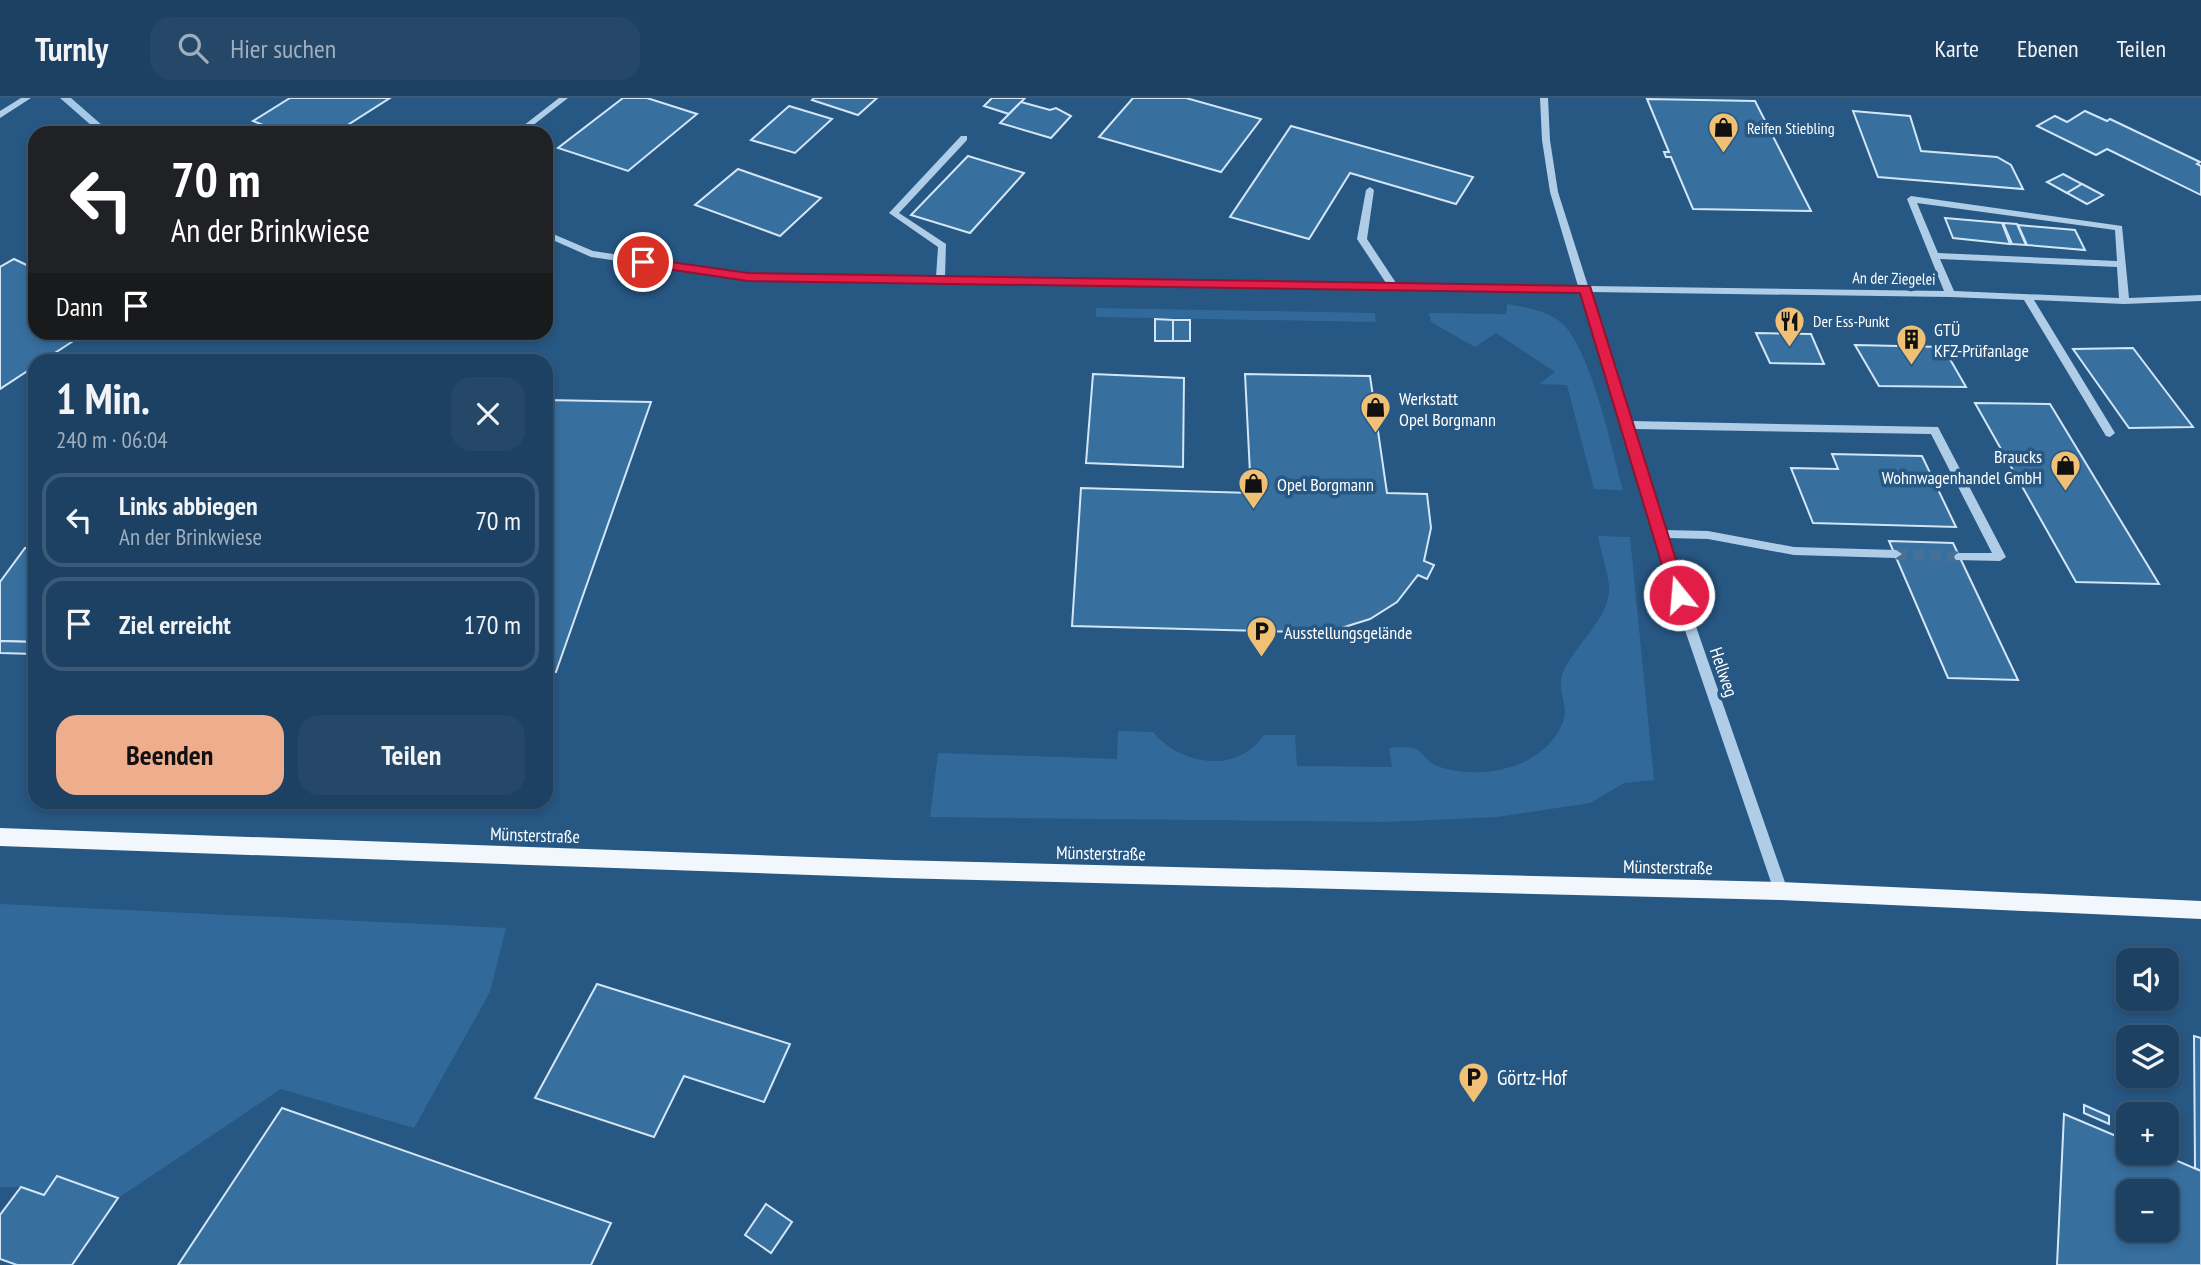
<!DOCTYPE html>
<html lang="de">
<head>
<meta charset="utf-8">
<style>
	:root { --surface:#1d4162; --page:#254868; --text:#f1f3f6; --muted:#a0afbe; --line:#3b5a77; --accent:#eead8d }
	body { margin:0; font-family:"PT Sans Narrow",sans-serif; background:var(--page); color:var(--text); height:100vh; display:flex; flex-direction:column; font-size:26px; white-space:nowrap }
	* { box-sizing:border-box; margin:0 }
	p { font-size:23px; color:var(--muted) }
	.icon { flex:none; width:38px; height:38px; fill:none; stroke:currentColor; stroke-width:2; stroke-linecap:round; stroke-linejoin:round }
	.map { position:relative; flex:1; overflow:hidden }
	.drawer { position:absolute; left:28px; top:256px; width:525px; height:455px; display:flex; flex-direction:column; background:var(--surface); border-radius:21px; box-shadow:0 4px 10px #0003,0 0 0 2px var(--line) }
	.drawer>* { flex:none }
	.hud { position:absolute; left:28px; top:28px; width:525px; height:214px; border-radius:21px; box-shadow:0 4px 10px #0003,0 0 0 2px var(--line); background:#202124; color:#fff; overflow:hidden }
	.controls { position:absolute; left:2116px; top:850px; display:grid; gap:14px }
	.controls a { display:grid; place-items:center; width:63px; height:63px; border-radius:14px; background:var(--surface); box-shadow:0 4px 10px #0003,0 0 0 2px var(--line); font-size:35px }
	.pin { position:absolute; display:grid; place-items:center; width:60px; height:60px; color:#fff; margin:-30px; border:4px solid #fff; border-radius:50%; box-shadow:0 2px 7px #0007 }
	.me { position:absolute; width:77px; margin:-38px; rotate:343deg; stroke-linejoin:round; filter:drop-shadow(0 0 5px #0008) }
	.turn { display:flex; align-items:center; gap:24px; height:147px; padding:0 28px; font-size:32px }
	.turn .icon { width:91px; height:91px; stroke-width:2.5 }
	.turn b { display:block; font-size:49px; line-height:60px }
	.then { display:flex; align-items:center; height:66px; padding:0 28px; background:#0003; gap:14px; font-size:26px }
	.round { display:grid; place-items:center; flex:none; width:74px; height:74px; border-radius:21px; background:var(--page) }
	.head { display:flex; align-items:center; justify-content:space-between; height:119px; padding:0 28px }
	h1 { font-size:42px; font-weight:800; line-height:52px }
	.action { display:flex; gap:14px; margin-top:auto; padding:14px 28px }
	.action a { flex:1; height:80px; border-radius:21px; background:var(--accent); color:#111; font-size:28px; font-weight:800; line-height:80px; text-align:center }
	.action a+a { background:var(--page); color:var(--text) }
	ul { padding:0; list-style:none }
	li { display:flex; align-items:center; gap:21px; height:94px; margin:0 14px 10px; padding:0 14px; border:4px solid var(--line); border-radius:21px }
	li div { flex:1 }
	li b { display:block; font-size:26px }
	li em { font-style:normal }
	header { display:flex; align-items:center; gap:42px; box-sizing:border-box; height:98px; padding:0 35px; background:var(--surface); border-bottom:2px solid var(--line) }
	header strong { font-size:33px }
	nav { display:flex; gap:38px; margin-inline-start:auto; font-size:24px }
	.search { width:490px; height:63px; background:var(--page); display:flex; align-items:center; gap:18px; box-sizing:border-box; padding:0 24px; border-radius:21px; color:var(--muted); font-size:26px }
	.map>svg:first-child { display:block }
	.green { fill:#316a9a }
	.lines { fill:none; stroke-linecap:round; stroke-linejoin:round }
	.stream { fill:#a4c9e7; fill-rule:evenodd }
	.building { fill:#376f9f; stroke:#d3e6f6; stroke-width:2; fill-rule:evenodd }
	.minor-tunnel { stroke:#477096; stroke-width:11; stroke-dasharray:11 6; stroke-linecap:butt }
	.minor { fill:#afcde7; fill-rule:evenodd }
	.major { fill:#f1f7fd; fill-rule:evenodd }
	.route { fill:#e11d48; stroke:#92132f; stroke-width:2 }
	.labels { text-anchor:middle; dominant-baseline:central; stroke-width:7; stroke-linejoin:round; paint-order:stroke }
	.far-poi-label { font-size:16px; fill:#fff; stroke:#275783; text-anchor:start }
	.far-street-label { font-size:16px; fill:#fff; stroke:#275783 }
	.poi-label { font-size:18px; fill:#fff; stroke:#275783; text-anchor:start }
	.street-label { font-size:18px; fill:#fff; stroke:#275783 }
	.near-poi-label { font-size:21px; fill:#fff; stroke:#275783; text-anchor:start }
</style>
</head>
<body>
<header>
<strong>Turnly</strong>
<div class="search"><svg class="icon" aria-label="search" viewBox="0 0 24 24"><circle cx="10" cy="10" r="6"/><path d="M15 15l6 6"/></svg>Hier suchen</div>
<nav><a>Karte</a><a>Ebenen</a><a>Teilen</a></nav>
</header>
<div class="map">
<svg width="2201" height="1167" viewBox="0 0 2201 1167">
	<rect width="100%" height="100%" fill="#275783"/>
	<!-- green -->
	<g class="green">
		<path d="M1507 206C1525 209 1543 212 1558 222 1590 244 1612 353 1623 392L1594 391 1567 287 1539 286 1555 274 1496 235 1475 249 1431 224 1429 215 1506 216Z"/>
		<path d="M1096 210 1375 215 1376 224 1096 219Z"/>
		<path d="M1598 438 1630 439 1654 682 1624 685 1590 705 1497 719 1385 724 930 719 938 655 1117 661 1118 633 1153 634C1181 668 1238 676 1264 637H1295L1297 668 1392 669 1389 650C1397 650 1409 648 1416 651 1424 655 1428 665 1437 668 1481 684 1548 670 1564 621 1568 606 1556 590 1563 574 1575 547 1605 525 1609 495 1611 482 1600 452 1598 438Z"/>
		<path d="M0 806 506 830 490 894 414 1030 281 991 118 1100 58 1078 44 1097 21 1089H0Z"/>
	</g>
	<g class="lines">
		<!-- stream -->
		<path class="stream" d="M60 0H71L111 35H100Z"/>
	</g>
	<!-- building -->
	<g class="building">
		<path d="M290 0H390L335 35H283L253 23Z"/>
		<path d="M623 0H647L697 16 628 73 558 50Z"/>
		<path d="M814 0H877L858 17 812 2Z"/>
		<path d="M992 0H1025L1009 16 984 8Z"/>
		<path d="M1133 0H1186L1261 21 1221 74 1099 39Z"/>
		<path d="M1647 1 1755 3 1811 113 1693 111 1671 59H1666L1664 54H1669Z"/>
		<path d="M1021 4 1050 12 1056 10 1071 18 1051 40 1000 25Z"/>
		<path d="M789 8 832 21 795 55 751 42Z"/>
		<path d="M1853 13 1910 18 1921 53 1997 59 2011 67 2023 91 1878 79Z"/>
		<path d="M2085 13 2107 23 2110 21 2200 64 2197 66 2201 68V97L2107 51 2096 57 2037 28 2055 18 2067 24Z"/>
		<path d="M1291 28 1473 79 1456 106 1350 75 1309 141 1230 119Z"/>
		<path d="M968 58 1024 75 970 135 911 117Z"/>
		<path d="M738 71 821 100 780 138 695 107Z"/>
		<path d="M2063 76 2082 86 2067 95 2047 84Z"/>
		<path d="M2082 86 2103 97 2087 106 2067 95Z"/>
		<path d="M1945 120 2002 125 2010 146 1953 140Z"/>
		<path d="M2003 125 2017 126 2026 147 2012 146Z"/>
		<path d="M2018 127 2075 132 2085 152 2027 147Z"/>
		<path d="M14 161 35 171V234H87L44 262H35V268L0 291V169Z"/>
		<path d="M1155 221 1173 222V243H1155Z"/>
		<rect x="1173" y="222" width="17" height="21"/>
		<path d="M1756 235 1811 236 1824 266 1770 265Z"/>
		<path d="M1855 247 1943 249 1966 289 1879 288Z"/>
		<path d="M2133 250 2193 329 2129 330 2073 251Z"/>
		<path d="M1093 276 1184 280 1183 369 1086 365Z"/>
		<path d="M1245 276 1370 278 1387 395 1427 396 1431 430 1424 463 1434 467 1427 481 1418 477 1397 504 1370 521 1338 531 1303 534 1072 528 1081 390 1251 395Z"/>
		<path d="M546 302 651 304 556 574 546 573Z"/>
		<path d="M1975 305 2050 306 2159 486 2076 484Z"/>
		<path d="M1832 356 1922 358 1956 429 1813 425 1791 370 1838 371Z"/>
		<path d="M1889 443 1953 445 2018 582 1948 580Z"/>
		<path d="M25 450H35V544L0 543V484Z"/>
		<path d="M0 543 35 544V556L0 555Z"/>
		<path d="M597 886 790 946 764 1004 684 978 654 1039 535 1000Z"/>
		<path d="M2194 938 2201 940V1073L2195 1070Z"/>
		<path d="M2084 1007 2109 1018V1026L2084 1015Z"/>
		<path d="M282 1010 611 1125 591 1167H178Z"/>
		<path d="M2064 1016 2128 1043V1055H2159L2201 1073V1167H2057ZM2128 1094H2166V1132H2128Z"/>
		<path d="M2166 1029 2175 1033 2176 1055 2166 1051Z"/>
		<path d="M57 1078 118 1100 72 1167H17L0 1161V1117L21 1089 44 1097Z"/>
		<path d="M766 1106 792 1124 771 1155 745 1137Z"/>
	</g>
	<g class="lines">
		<!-- minor-tunnel -->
		<path class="minor-tunnel" d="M1896 456 1960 459"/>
		<!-- minor -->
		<g class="minor">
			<path d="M21 0H31L0 20V13Z"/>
			<path d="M559 0H568L523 35H514Z"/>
			<path d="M1540 0H1548L1550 42 1558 94 1588 188 1944 193 1907 101 1911 98 2122 128 2129 200 2201 197V203L2124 206 2034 202 2115 335 2110 339 2106 338 2024 202 1950 199 1590 194 1630 323 1938 329 2006 459 2000 463 1956 462 1954 459 1956 456 1960 455H1992L1931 336 1633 331 1664 432 1708 433 1794 449 1896 452 1902 456 1896 460 1794 457 1708 441 1667 440 1685 497 1788 793 1786 797 1781 799 1776 797 1774 793 1673 497 1580 194 1398 191 1394 193 1390 191 748 182 591 159 546 139V133L593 153 748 176 936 179 938 149 889 115 961 38H967V42L899 115 946 146 945 179 1386 185 1357 141 1366 92 1370 89 1374 92 1367 141 1396 185 1578 188 1550 94 1542 42ZM1917 105 2115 132 2117 163 1938 155ZM1940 161 2117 169 2119 200 1954 193Z"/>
		</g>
		<!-- major -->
		<path class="major" d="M0 730 894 762 1781 784 2201 803V821L1781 802 894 780 0 748Z"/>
	</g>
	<!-- route -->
	<path class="route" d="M643 160 748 175 1590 188 1687 497 1679 503 1671 497 1580 195 748 183 639 167V161Z"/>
	<!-- icons -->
	<defs>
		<symbol id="shop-pin" viewBox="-11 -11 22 30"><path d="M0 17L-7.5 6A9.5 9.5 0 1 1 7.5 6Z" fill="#f0c175" stroke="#275783"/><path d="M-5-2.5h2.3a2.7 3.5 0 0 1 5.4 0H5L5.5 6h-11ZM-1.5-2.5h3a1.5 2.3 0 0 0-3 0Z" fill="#111"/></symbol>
		<symbol id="restaurant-pin" viewBox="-11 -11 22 30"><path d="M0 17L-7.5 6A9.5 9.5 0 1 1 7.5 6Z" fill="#f0c175" stroke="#275783"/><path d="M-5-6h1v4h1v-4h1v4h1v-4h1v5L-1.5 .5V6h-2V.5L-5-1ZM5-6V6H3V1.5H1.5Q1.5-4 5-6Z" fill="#111"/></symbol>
		<symbol id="building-pin" viewBox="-11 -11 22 30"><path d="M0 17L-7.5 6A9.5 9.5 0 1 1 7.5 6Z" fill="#f0c175" stroke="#275783"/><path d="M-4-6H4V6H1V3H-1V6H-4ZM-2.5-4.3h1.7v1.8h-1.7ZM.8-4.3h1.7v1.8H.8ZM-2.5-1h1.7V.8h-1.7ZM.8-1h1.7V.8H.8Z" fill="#111"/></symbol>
		<symbol id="parking-pin" viewBox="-11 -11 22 30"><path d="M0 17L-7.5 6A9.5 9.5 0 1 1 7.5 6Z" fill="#f0c175" stroke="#275783"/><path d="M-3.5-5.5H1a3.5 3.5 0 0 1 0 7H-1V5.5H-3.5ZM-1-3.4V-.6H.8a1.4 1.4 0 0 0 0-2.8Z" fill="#111"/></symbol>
	</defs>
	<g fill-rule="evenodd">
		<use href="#shop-pin" x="1706" y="12" width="35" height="47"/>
		<use href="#restaurant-pin" x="1772" y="206" width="35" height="47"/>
		<use href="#building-pin" x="1894" y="224" width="35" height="47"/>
		<use href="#shop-pin" x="1358" y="292" width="35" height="47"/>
		<use href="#shop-pin" x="2048" y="350" width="35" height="47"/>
		<use href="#shop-pin" x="1236" y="368" width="35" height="47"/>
		<use href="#parking-pin" x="1244" y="516" width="35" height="47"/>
		<use href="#parking-pin" x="1456" y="962" width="35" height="47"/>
	</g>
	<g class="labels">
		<!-- far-poi labels -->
		<g class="far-poi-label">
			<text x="1747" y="30">Reifen Stiebling</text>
			<text x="1813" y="223">Der Ess-Punkt</text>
		</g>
		<!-- far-street labels -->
		<g class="far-street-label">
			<text transform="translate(1894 180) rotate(1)">An der Ziegelei</text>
		</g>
		<!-- poi labels -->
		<g class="poi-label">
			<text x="1934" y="231">GTÜ<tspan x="1934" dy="21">KFZ-Prüfanlage</tspan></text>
			<text x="1399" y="300">Werkstatt<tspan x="1399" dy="21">Opel Borgmann</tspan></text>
			<text x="2042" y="358" text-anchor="end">Braucks<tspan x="2042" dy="21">Wohnwagenhandel GmbH</tspan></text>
			<text x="1277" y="386">Opel Borgmann</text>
			<text x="1284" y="534">Ausstellungsgelände</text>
		</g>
		<!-- street labels -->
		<g class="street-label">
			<text transform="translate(1724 574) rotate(71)">Hellweg</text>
			<text transform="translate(535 737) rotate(2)">Münsterstraße</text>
			<text transform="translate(1101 755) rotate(1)">Münsterstraße</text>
			<text transform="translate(1668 769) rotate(1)">Münsterstraße</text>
		</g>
		<!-- near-poi labels -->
		<g class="near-poi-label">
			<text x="1497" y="979">Görtz-Hof</text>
		</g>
	</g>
</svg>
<div class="controls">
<a><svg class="icon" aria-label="sound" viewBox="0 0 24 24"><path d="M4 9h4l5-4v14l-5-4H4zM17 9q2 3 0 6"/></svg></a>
<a><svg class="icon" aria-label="layers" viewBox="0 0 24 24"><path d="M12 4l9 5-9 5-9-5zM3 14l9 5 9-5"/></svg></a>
<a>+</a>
<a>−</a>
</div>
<div class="pin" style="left:643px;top:164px;background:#d93025"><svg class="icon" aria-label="arrive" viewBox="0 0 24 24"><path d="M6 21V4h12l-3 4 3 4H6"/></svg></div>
<svg class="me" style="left:1679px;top:497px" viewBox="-20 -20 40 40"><circle r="17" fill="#e11d48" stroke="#fff" stroke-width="3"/><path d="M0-11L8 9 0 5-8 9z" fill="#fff"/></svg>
<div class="hud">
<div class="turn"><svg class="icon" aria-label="left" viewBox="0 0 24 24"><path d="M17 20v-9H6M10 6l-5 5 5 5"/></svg><div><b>70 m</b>An der Brinkwiese</div></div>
<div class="then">Dann<svg class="icon" aria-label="arrive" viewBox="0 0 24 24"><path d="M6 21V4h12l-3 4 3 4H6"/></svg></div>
</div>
<section class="drawer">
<div class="head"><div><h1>1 Min.</h1><p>240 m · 06:04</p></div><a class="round"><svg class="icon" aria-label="close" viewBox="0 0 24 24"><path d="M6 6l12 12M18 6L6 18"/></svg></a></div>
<ul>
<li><svg class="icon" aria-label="left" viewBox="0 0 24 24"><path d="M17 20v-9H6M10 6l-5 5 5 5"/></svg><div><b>Links abbiegen</b><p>An der Brinkwiese</p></div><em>70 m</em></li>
<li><svg class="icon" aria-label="arrive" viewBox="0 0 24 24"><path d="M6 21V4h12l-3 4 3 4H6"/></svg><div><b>Ziel erreicht</b></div><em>170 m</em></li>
</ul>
<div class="action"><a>Beenden</a><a>Teilen</a></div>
</section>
</div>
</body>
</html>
